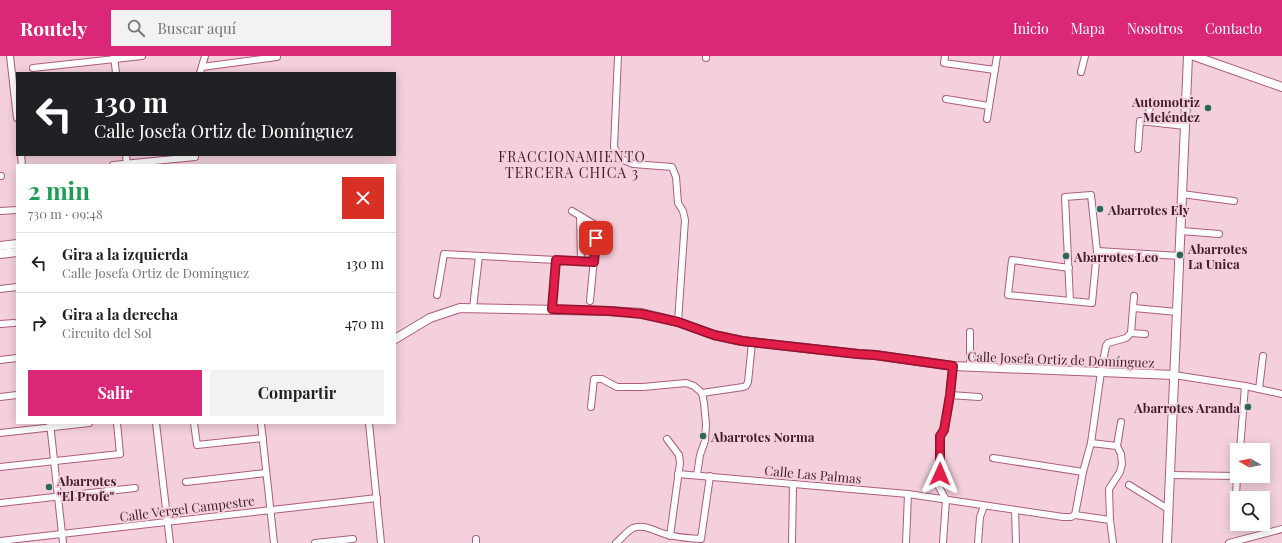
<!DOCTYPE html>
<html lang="es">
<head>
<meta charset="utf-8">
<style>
	:root { --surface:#fff; --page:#f2f2f2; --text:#202124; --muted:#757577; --line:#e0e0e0; --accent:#db2777 }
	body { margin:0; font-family:"Playfair Display",serif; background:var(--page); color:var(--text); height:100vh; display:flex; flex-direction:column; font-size:15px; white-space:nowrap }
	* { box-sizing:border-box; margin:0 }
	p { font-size:13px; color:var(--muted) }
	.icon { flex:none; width:22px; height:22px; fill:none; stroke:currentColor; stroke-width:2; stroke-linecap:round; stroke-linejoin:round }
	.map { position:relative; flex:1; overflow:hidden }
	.drawer { position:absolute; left:16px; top:108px; width:380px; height:260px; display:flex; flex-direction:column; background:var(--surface); border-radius:0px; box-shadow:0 2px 10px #0003 }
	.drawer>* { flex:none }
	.guide { position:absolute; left:16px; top:16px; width:380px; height:84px; border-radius:0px; box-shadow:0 2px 10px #0003; background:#202124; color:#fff; overflow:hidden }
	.needle { width:26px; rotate:280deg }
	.controls { position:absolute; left:1230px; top:387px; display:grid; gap:8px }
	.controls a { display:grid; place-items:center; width:40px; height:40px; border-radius:0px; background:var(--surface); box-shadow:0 2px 10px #0003; font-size:20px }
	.pin { position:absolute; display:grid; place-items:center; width:34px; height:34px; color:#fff; margin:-17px; border-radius:8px; box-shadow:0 2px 6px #0006 }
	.me { position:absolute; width:44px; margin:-22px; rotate:1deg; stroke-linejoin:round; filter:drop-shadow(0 0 3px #0008) }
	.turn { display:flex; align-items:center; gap:14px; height:84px; padding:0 12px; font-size:18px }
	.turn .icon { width:52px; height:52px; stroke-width:2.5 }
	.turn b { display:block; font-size:28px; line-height:34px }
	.round { display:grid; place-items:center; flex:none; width:42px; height:42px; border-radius:0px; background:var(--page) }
	.summary { display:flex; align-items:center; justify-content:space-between; height:68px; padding:0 12px }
	h1 { font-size:24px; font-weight:700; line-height:30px; color:#1e9e55 }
	.cta { display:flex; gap:8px; margin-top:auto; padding:8px 12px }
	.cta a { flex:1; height:46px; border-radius:0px; background:var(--accent); color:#fff; font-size:16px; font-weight:700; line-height:46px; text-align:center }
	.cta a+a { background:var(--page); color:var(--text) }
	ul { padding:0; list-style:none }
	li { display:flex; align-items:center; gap:12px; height:60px; padding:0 12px; border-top:1px solid var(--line) }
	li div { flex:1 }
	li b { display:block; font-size:15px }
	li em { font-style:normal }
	header { display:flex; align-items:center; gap:24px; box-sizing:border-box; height:56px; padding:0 20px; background:var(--accent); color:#fff }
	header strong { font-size:19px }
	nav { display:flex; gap:22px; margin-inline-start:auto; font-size:14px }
	.search { width:280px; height:36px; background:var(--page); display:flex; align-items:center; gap:10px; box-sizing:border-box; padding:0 14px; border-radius:0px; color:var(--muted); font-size:15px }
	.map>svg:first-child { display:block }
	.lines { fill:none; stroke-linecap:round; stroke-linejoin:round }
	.street-casing { stroke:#ad5d7d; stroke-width:8 }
	.secondary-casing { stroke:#ad5d7d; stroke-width:10 }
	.street { stroke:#fff; stroke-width:6 }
	.secondary { stroke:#fff; stroke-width:8 }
	.route-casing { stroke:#92132f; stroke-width:10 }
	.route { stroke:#e11d48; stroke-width:7 }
	.poi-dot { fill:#276a5b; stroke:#f4d0dc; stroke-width:1.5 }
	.labels { text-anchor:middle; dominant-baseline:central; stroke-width:4; stroke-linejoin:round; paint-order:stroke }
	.poi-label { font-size:13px; font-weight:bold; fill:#401e2c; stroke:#f4d0dc; text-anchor:start }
	.street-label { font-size:13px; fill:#401e2c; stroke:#f4d0dc }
	.neighbourhood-label { font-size:14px; letter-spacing:1px; fill:#401e2c; stroke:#f4d0dc }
</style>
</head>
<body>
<header>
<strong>Routely</strong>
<div class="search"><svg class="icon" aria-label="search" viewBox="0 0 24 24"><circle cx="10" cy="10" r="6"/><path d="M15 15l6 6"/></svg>Buscar aquí</div>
<nav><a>Inicio</a><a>Mapa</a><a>Nosotros</a><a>Contacto</a></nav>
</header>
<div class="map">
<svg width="1282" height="487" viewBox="0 0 1282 487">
	<rect width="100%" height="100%" fill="#f4d0dc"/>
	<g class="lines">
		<defs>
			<g id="street">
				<path d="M10 0 17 62"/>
				<path d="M114 0 116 17"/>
				<path d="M618 0 614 91 621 103 633 108 672 111 676 121 678 147 683 155 685 164 678 266"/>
				<path d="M945 0 944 7 995 14"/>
				<path d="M706 2V0"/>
				<path d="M202 11 277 1"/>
				<path d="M33 12 142 0"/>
				<path d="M1081 16 1085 0"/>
				<path d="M200 17 205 0"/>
				<path d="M946 43 989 50"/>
				<path d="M987 63 997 0"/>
				<path d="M1147 66 1151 45"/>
				<path d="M1138 93 1140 65 1185 70"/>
				<path d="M21 99 22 109"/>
				<path d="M126 99 127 109"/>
				<path d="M113 109 195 101"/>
				<path d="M0 120H1"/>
				<path d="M1182 138 1234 145"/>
				<path d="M0 155 17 154"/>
				<path d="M572 155 597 170 590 245"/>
				<path d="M580 160 581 205"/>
				<path d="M1181 175 1219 178"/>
				<path d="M1097 195 1180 200"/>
				<path d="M1069 212 1012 204 1008 239 1092 247 1097 195 1091 139 1065 141 1070 245"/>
				<path d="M0 233 17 231"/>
				<path d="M437 239 444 198 594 206"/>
				<path d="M473 252 479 200"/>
				<path d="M1134 252 1177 256"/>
				<path d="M552 253 556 204"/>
				<path d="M0 268 14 267"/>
				<path d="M970 276V311"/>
				<path d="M1131 277 1145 278"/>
				<path d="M0 304 17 302"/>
				<path d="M1174 319 1245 330 1282 338"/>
				<path d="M1259 333 1263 300"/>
				<path d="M702 337 743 331 746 330 748 326 752 287"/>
				<path d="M950 339 979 341"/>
				<path d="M0 341 17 339"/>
				<path d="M591 351 594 323H602L617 331H643L686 327 694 330 702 337"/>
				<path d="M50 367 63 487"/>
				<path d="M156 367 170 487"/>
				<path d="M194 367 197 389 263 382"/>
				<path d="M261 367 274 487"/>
				<path d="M369 367 381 487"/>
				<path d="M0 377 89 367"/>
				<path d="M667 383 679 399 680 407 670 480"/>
				<path d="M1091 387 1117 390"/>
				<path d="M1117 390 1121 366"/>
				<path d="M1240 394 1245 330"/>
				<path d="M993 402 1083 416"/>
				<path d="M0 411 120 398 117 367"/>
				<path d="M678 418 908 438 1063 461H1071L1075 459 1110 464"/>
				<path d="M697 419 700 399 705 385 706 368 704 347 702 337"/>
				<path d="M1170 419 1237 420"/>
				<path d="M186 426 266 417"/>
				<path d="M1129 429 1168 453"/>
				<path d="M0 447 135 432"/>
				<path d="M1015 454 1016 487"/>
				<path d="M1075 459 1083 416 1091 387 1101 316 1106 290 1108 287 1126 282 1131 277 1134 240"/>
				<path d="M1235 460 1237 420"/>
				<path d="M476 483V487"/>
				<path d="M0 485 377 442"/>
				<path d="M315 487 353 483"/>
				<path d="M616 487C621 483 627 475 633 472 645 467 657 477 669 479 679 482 690 482 701 483L710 420"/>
				<path d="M792 487 793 428"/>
				<path d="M906 487 908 438"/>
				<path d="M943 487 946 444 939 431 940 380C950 362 951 331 953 310"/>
				<path d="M978 487 980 461 984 450"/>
				<path d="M1113 487 1110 464 1109 433 1120 416 1122 408 1121 398 1117 390"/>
				<path d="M1229 487 1282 473"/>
			</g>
			<g id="secondary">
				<path d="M1194 0 1282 31"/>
				<path d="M0 190 17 188"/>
				<path d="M0 198 17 196"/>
				<path d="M395 283 430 262 460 252 609 255 642 257 678 266 714 279 742 285 858 298 875 299 953 310 1174 319"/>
				<path d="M1167 487 1188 0"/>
			</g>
		</defs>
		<!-- street casing -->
		<use href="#street" class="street-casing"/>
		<!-- secondary casing -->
		<use href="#secondary" class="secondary-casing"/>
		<!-- street -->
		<use href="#street" class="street"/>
		<!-- secondary -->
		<use href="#secondary" class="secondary"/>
	</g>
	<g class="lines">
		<defs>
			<path id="route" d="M596 182 594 206 556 204 552 253 609 255 642 258 678 266 714 279 742 285 858 298 875 299 953 310 950 339 944 374 940 380V418"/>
		</defs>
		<!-- route casing -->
		<use href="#route" class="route-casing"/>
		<!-- route -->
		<use href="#route" class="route"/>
	</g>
	<!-- markers -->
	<g class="poi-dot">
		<circle cx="1208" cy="52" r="4"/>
		<circle cx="1100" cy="153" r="4"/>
		<circle cx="1180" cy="199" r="4"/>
		<circle cx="1066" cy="200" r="4"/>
		<circle cx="1248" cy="351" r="4"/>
		<circle cx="703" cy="380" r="4"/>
		<circle cx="49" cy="431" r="4"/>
	</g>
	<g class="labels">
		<!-- poi labels -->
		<g class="poi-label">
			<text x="1200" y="45" text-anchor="end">Automotriz<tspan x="1200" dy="15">Meléndez</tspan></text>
			<text x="1108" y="153">Abarrotes Ely</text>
			<text x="1188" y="192">Abarrotes<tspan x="1188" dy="15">La Unica</tspan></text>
			<text x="1074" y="200">Abarrotes Leo</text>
			<text x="1240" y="351" text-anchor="end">Abarrotes Aranda</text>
			<text x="711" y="380">Abarrotes Norma</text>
			<text x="57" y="424">Abarrotes<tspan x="57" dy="15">"El Profe"</tspan></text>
		</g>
		<!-- street labels -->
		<g class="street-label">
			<text transform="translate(1061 303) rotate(2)">Calle Josefa Ortiz de Domínguez</text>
			<text transform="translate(813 418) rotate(5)">Calle Las Palmas</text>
			<text transform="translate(187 452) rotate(-7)">Calle Vergel Campestre</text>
		</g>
		<!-- neighbourhood labels -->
		<g class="neighbourhood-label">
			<text x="572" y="100">FRACCIONAMIENTO<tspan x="572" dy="16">TERCERA CHICA 3</tspan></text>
		</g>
	</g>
</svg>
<div class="controls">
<a><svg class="needle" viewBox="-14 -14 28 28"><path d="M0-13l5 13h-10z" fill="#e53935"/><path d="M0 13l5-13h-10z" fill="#757577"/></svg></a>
<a><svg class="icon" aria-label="search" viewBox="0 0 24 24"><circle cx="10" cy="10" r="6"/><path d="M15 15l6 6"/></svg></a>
</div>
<div class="pin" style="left:596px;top:182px;background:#d93025"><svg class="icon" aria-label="arrive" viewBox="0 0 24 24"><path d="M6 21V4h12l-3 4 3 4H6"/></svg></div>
<svg class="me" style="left:940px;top:418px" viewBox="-20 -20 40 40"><path d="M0-17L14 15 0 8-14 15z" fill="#e11d48" stroke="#fff" stroke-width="4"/></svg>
<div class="guide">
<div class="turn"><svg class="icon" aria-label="left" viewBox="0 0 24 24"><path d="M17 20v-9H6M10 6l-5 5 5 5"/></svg><div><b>130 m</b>Calle Josefa Ortiz de Domínguez</div></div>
</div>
<section class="drawer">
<div class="summary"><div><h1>2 min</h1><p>730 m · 09:48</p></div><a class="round" style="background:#d93025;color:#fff"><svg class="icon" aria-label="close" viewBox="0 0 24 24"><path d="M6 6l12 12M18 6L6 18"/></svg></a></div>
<ul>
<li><svg class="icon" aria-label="left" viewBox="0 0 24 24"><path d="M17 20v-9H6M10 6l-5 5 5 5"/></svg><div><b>Gira a la izquierda</b><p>Calle Josefa Ortiz de Domínguez</p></div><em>130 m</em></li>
<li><svg class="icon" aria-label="right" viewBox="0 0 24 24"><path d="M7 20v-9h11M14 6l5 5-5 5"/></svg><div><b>Gira a la derecha</b><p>Circuito del Sol</p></div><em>470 m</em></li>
</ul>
<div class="cta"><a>Salir</a><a>Compartir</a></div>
</section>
</div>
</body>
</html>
